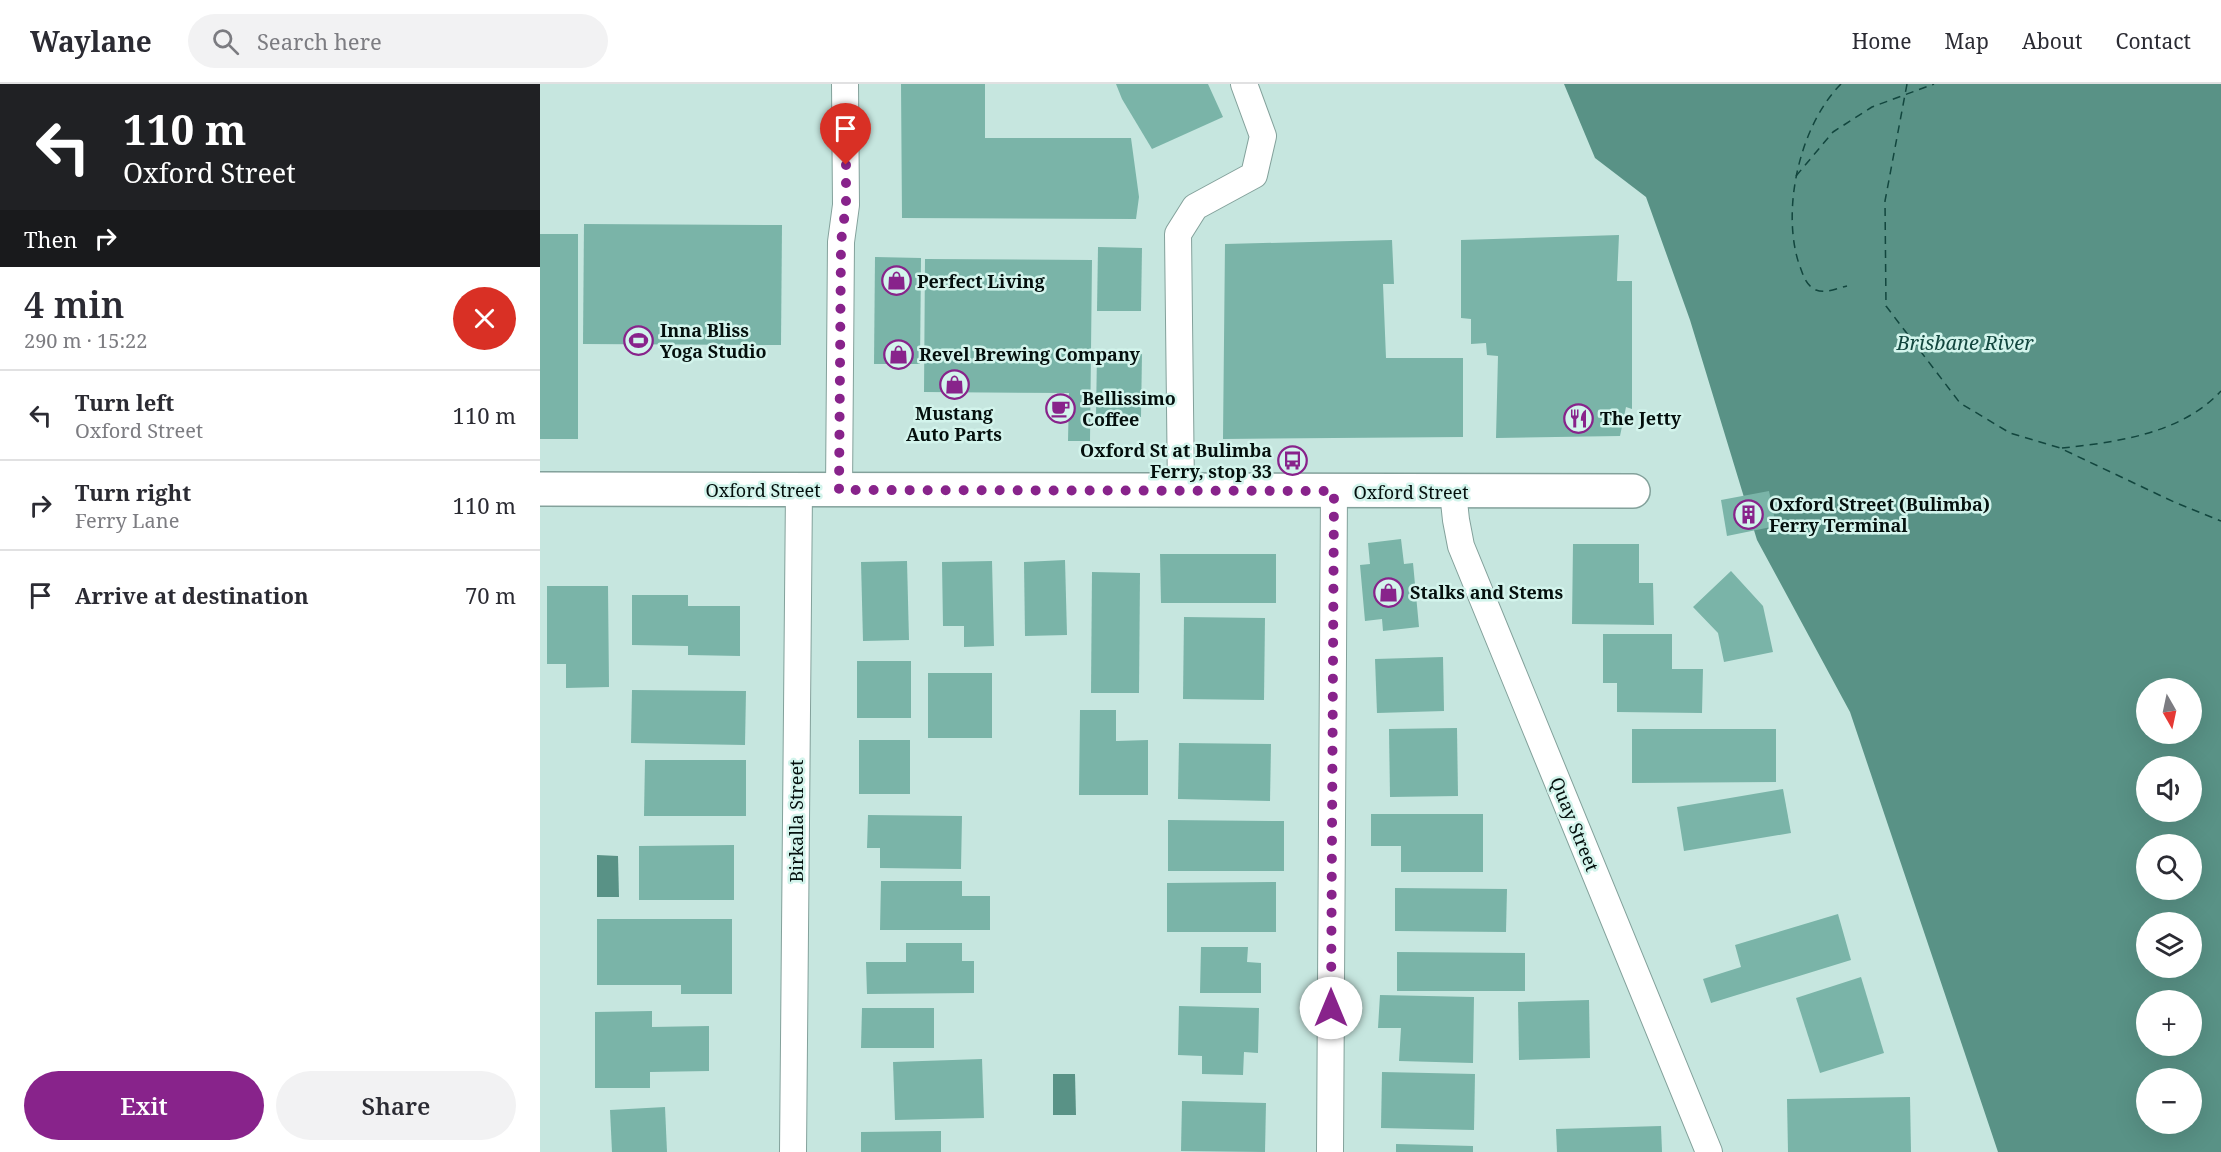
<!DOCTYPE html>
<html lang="en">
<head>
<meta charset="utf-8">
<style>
	:root { --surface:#fff; --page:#f2f2f3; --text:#2b2b33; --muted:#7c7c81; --line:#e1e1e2; --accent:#88238b }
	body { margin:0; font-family:"Noto Serif",serif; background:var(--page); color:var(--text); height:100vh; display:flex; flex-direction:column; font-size:22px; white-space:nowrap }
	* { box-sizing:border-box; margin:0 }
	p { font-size:20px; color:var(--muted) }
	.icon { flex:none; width:33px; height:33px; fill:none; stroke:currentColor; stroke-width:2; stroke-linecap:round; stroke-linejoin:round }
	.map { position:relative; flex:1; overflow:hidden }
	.details { display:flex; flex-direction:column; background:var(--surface); width:540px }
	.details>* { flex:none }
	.hud { background:#202124; color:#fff; overflow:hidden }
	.needle { width:39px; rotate:171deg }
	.buttons { position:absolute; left:1596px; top:594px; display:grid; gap:12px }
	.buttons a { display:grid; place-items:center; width:66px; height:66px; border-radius:50%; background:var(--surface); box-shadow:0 6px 24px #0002; font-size:30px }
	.pin { position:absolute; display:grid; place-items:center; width:51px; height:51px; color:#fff; margin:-62px -26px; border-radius:50% 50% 50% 0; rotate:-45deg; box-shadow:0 0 6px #0007 }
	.pin .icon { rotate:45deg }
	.me { position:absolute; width:66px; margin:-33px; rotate:0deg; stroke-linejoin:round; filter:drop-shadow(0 0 4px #0008) }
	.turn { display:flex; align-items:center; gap:21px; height:126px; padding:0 24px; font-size:27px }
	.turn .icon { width:78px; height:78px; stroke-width:2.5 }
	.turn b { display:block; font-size:42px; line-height:51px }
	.then { display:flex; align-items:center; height:57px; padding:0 24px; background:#0003; gap:12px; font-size:22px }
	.round { display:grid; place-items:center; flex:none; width:63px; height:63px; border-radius:32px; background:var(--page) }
	.overview { display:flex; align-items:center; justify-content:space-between; height:102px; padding:0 24px }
	h1 { font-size:36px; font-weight:600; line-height:45px }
	.cta { display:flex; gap:12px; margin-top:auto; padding:12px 24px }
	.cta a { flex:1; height:69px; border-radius:36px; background:var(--accent); color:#fff; font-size:24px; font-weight:600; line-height:69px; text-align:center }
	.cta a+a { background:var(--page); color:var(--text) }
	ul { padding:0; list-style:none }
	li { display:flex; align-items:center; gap:18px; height:90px; padding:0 24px; border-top:2px solid var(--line) }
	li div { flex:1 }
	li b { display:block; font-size:22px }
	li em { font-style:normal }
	header { display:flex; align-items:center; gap:36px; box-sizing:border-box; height:84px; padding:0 30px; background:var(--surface); border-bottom:2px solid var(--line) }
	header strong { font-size:28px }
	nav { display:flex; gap:33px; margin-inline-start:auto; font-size:21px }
	.search { width:420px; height:54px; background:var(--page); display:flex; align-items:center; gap:15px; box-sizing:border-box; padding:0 21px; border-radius:33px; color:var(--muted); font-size:22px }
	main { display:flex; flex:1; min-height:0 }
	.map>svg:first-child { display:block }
	.water { fill:#599286; fill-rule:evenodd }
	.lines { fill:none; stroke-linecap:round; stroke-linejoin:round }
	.ferry { stroke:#12463e; stroke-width:1.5; stroke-dasharray:8 6; stroke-linecap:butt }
	.building { fill:#7ab4a8 }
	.street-casing { stroke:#83a19b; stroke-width:28 }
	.secondary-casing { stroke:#83a19b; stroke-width:36 }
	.street { stroke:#fff; stroke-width:26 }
	.secondary { stroke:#fff; stroke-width:33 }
	.route { stroke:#88238b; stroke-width:10; stroke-dasharray:0 18 }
	.labels { text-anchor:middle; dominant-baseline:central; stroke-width:5; stroke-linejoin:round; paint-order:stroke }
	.poi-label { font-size:18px; font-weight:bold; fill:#040f0d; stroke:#d3f4ec; text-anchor:start }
	.street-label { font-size:18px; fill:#040f0d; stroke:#d3f4ec }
	.water-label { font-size:20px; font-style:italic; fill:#12463e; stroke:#d3f4ec }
</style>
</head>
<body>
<header>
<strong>Waylane</strong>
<div class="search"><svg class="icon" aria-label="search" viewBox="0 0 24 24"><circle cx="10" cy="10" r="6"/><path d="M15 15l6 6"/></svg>Search here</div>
<nav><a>Home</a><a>Map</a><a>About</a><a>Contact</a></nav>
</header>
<main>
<section class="details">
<div class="hud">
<div class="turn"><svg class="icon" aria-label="left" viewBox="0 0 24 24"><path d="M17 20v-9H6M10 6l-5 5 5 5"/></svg><div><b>110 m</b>Oxford Street</div></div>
<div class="then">Then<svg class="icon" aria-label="right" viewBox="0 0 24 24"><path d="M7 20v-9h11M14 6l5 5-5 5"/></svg></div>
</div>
<div class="overview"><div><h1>4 min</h1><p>290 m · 15:22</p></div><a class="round" style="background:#d93025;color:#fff"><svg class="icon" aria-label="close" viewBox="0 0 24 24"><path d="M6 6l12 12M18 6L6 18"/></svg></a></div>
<ul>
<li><svg class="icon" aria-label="left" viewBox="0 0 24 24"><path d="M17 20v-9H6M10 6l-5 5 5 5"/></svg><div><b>Turn left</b><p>Oxford Street</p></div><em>110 m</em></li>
<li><svg class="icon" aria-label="right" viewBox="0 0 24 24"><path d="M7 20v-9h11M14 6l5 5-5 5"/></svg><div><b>Turn right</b><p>Ferry Lane</p></div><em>110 m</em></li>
<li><svg class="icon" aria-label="arrive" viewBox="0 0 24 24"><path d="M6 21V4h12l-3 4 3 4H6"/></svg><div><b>Arrive at destination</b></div><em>70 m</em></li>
</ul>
<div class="cta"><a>Exit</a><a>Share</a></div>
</section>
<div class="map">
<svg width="1681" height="1068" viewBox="0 0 1681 1068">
	<rect width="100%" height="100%" fill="#c6e6df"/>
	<!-- water -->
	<g class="water">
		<path d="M1024 0H1681V1068H1458L1310 628 1217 456 1150 236 1106 113 1055 74ZM1606 604H1652V650H1606ZM1606 682H1652V728H1606ZM1606 760H1652V806H1606ZM1606 838H1652V884H1606ZM1606 916H1652V962H1606ZM1606 994H1652V1040H1606Z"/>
		<path d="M57 771 78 772 79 813H57Z"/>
		<path d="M513 990H535L536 1031H513Z"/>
	</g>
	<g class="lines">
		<!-- ferry -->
		<g class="ferry">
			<path d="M1301 0C1260 41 1241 125 1259 180 1263 190 1265 201 1276 206 1285 210 1298 204 1307 202"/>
			<path d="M1367 0 1345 117 1346 222 1420 319 1470 349 1520 364 1634 418 1681 437"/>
			<path d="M1256 92 1293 48 1332 23 1394 0"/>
			<path d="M1522 364C1577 358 1641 350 1681 307"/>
		</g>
	</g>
	<!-- building -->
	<g class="building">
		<path d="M361 0H445V54H591L599 113 596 135 362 134Z"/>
		<path d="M576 0H668L683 33 612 65 582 15Z"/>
		<path d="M44 140 242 141 241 261 43 260Z"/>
		<rect x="0" y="150" width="38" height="205"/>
		<path d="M1079 151 1077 197H1092V325L1086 323 1080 352 956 354 958 272 947 271 946 259 931 260V235L921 234V156Z"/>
		<path d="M852 156 854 200H843L846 274H923V353L683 355 685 160Z"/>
		<path d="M558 163 602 164 601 227H557Z"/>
		<path d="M335 173 381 174 380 280H334Z"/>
		<path d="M385 175 552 176 550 357H528L529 309 384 308Z"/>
		<path d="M557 268H602L601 333H556Z"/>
		<path d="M1229 407 1236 442 1187 452 1181 416Z"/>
		<path d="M861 455 864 480 873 479 879 543 843 547 842 535 825 537 820 481 830 480 828 459Z"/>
		<path d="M1033 460H1099V499H1113L1114 541 1032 540Z"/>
		<path d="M620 470H736V519H621Z"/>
		<path d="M525 476 527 551 485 552 484 478Z"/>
		<path d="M367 477 369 556 323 557 321 478Z"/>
		<path d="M452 477 454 562 424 563V542H403L402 478Z"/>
		<path d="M1191 487 1223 522 1233 568 1184 578 1178 549 1153 523Z"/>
		<path d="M552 488 600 489 599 609H551Z"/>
		<path d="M7 502H68L69 603 26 604V580H7Z"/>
		<path d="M92 511H148V522H200V572L148 571V562L92 561Z"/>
		<path d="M644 533 725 534 724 616 643 615Z"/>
		<path d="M1063 550H1132V585H1163L1162 629 1077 628V599H1063Z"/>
		<path d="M903 573 904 627 837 629 835 575Z"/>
		<rect x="317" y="577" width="54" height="57"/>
		<rect x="388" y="589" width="64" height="65"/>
		<path d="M92 606 206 607 205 661 91 659Z"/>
		<path d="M540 626H576V657L608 656V711H539Z"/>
		<path d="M917 644 918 712 850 713 849 645Z"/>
		<path d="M1092 645H1236V698L1092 699Z"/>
		<rect x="319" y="656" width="51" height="54"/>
		<path d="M639 659 731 660 730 717 638 715Z"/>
		<path d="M105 676H206V732H104Z"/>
		<path d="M1243 705 1251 749 1144 767 1137 723Z"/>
		<path d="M831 730H943V788H861V762H831Z"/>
		<path d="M328 731 422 732 421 785 340 784V764H327Z"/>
		<path d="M628 736 744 737V787H628Z"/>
		<path d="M194 761V816H99V762Z"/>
		<path d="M341 797H422V812H450V846H340Z"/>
		<path d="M736 798V848H627V799Z"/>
		<path d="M855 804 967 805 966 848 855 847Z"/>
		<path d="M1298 830 1311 876 1171 919 1163 895 1201 883 1195 861Z"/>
		<path d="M57 835H192V910H141V901H57Z"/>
		<path d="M366 859H422V877H434V909L327 910 326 878H366Z"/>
		<path d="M661 863H708L707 878 721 879V909H660Z"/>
		<path d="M857 868 985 869V907H857Z"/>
		<path d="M1321 893 1344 969 1280 989 1256 914Z"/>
		<path d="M840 911 934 913 933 979 859 977 861 944H838Z"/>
		<path d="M1049 916 1050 974 979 976 978 918Z"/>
		<path d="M639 922 719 924 718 969 704 968 703 991 662 990V972L638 971Z"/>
		<path d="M322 924H394V964H321Z"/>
		<path d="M112 927V943L169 942V987L110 988V1004H55V928Z"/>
		<path d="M442 975 444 1034 355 1036 353 978Z"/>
		<path d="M842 988 935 990 934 1046 841 1044Z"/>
		<path d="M1370 1013 1371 1068H1248L1247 1015Z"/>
		<path d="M642 1017 726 1019 725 1068 641 1067Z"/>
		<path d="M125 1023 127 1068H72L70 1026Z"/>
		<path d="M1121 1042 1122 1068H1017L1016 1045Z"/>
		<path d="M401 1047V1068H321V1048Z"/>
		<path d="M856 1060 933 1062V1068H856Z"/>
	</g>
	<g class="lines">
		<defs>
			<g id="street">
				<path d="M299 406 301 158 306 121 305 0"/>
				<path d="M641 408 638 150 655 123 714 91 723 52 704 0"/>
				<path d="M913 408 916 436 921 462 1169 1068"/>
				<path d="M253 1068 259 406"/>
				<path d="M790 1068 794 407"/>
			</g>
			<path id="secondary" d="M0 405 1093 407"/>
		</defs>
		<!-- street casing -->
		<use href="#street" class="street-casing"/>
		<!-- secondary casing -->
		<use href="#secondary" class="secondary-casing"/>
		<!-- street -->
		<use href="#street" class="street"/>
		<!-- secondary -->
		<use href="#secondary" class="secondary"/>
	</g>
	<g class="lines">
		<!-- route -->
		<path class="route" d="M306 81V121L301 158 299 406 794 407 791 924"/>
	</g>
	<!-- icons -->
	<defs>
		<symbol id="shop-ring" viewBox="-11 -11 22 22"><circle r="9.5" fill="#d3f4ec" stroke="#88238b" stroke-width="1.5"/><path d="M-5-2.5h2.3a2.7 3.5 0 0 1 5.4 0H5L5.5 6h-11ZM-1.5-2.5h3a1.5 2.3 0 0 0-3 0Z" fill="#88238b"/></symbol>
		<symbol id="stadium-ring" viewBox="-11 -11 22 22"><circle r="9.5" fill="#d3f4ec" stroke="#88238b" stroke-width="1.5"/><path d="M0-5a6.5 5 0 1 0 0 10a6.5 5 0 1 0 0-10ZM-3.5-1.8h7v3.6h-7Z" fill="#88238b"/></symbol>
		<symbol id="cafe-ring" viewBox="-11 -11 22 22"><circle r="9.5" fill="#d3f4ec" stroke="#88238b" stroke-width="1.5"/><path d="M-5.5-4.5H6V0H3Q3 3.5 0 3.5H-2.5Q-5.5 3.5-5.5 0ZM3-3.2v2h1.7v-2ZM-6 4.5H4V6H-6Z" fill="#88238b"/></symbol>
		<symbol id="restaurant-ring" viewBox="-11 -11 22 22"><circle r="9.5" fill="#d3f4ec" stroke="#88238b" stroke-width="1.5"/><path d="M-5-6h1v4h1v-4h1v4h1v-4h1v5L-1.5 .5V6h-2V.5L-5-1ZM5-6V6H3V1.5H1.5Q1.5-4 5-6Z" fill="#88238b"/></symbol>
		<symbol id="bus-ring" viewBox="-11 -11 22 22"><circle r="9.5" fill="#d3f4ec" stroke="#88238b" stroke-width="1.5"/><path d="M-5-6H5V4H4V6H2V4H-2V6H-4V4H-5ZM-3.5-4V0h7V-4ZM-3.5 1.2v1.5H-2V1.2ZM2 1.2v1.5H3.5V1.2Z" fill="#88238b"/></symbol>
		<symbol id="building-ring" viewBox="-11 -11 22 22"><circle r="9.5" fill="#d3f4ec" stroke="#88238b" stroke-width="1.5"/><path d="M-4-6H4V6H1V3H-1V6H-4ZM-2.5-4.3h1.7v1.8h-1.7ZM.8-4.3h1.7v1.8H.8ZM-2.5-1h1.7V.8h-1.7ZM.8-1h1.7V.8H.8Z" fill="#88238b"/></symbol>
	</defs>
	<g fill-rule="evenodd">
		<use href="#shop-ring" x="340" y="180" width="33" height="33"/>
		<use href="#stadium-ring" x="82" y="240" width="33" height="33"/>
		<use href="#shop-ring" x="342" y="254" width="33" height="33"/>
		<use href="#shop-ring" x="398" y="284" width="33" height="33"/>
		<use href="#cafe-ring" x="504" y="308" width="33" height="33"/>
		<use href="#restaurant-ring" x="1022" y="318" width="33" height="33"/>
		<use href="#bus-ring" x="736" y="360" width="33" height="33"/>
		<use href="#building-ring" x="1192" y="414" width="33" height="33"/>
		<use href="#shop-ring" x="832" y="492" width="33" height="33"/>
	</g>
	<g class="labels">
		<!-- poi labels -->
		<g class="poi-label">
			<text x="377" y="197">Perfect Living</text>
			<text x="120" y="246">Inna Bliss<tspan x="120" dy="21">Yoga Studio</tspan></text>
			<text x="379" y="270">Revel Brewing Company</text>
			<text x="542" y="314">Bellissimo<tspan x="542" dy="21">Coffee</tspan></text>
			<text x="414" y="329" text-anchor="middle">Mustang<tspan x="414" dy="21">Auto Parts</tspan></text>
			<text x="1060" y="334">The Jetty</text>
			<text x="732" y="366" text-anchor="end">Oxford St at Bulimba<tspan x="732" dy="21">Ferry, stop 33</tspan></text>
			<text x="1229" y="420">Oxford Street (Bulimba)<tspan x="1229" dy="21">Ferry Terminal</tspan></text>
			<text x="870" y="508">Stalks and Stems</text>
		</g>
		<!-- street labels -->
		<g class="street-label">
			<text x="223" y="406">Oxford Street</text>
			<text x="871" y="408">Oxford Street</text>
			<text transform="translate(256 737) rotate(-90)">Birkalla Street</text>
			<text transform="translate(1035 740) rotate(68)">Quay Street</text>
		</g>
		<!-- water labels -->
		<g class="water-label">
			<text x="1425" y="258">Brisbane River</text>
		</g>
	</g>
</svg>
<div class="buttons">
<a><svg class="needle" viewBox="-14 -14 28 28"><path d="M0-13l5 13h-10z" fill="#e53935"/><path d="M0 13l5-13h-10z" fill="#7c7c81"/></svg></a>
<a><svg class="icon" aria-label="sound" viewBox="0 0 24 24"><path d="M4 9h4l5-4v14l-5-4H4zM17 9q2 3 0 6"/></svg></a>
<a><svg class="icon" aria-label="search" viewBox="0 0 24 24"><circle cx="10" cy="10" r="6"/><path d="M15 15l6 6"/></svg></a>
<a><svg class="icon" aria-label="layers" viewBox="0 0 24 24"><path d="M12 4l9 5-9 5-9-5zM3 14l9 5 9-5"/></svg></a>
<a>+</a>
<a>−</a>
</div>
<div class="pin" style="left:306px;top:81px;background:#d93025"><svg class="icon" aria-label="arrive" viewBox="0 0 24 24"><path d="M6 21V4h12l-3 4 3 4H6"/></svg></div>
<svg class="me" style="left:791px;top:924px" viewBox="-20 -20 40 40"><circle r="19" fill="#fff"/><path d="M0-13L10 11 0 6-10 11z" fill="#88238b"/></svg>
</div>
</main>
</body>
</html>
